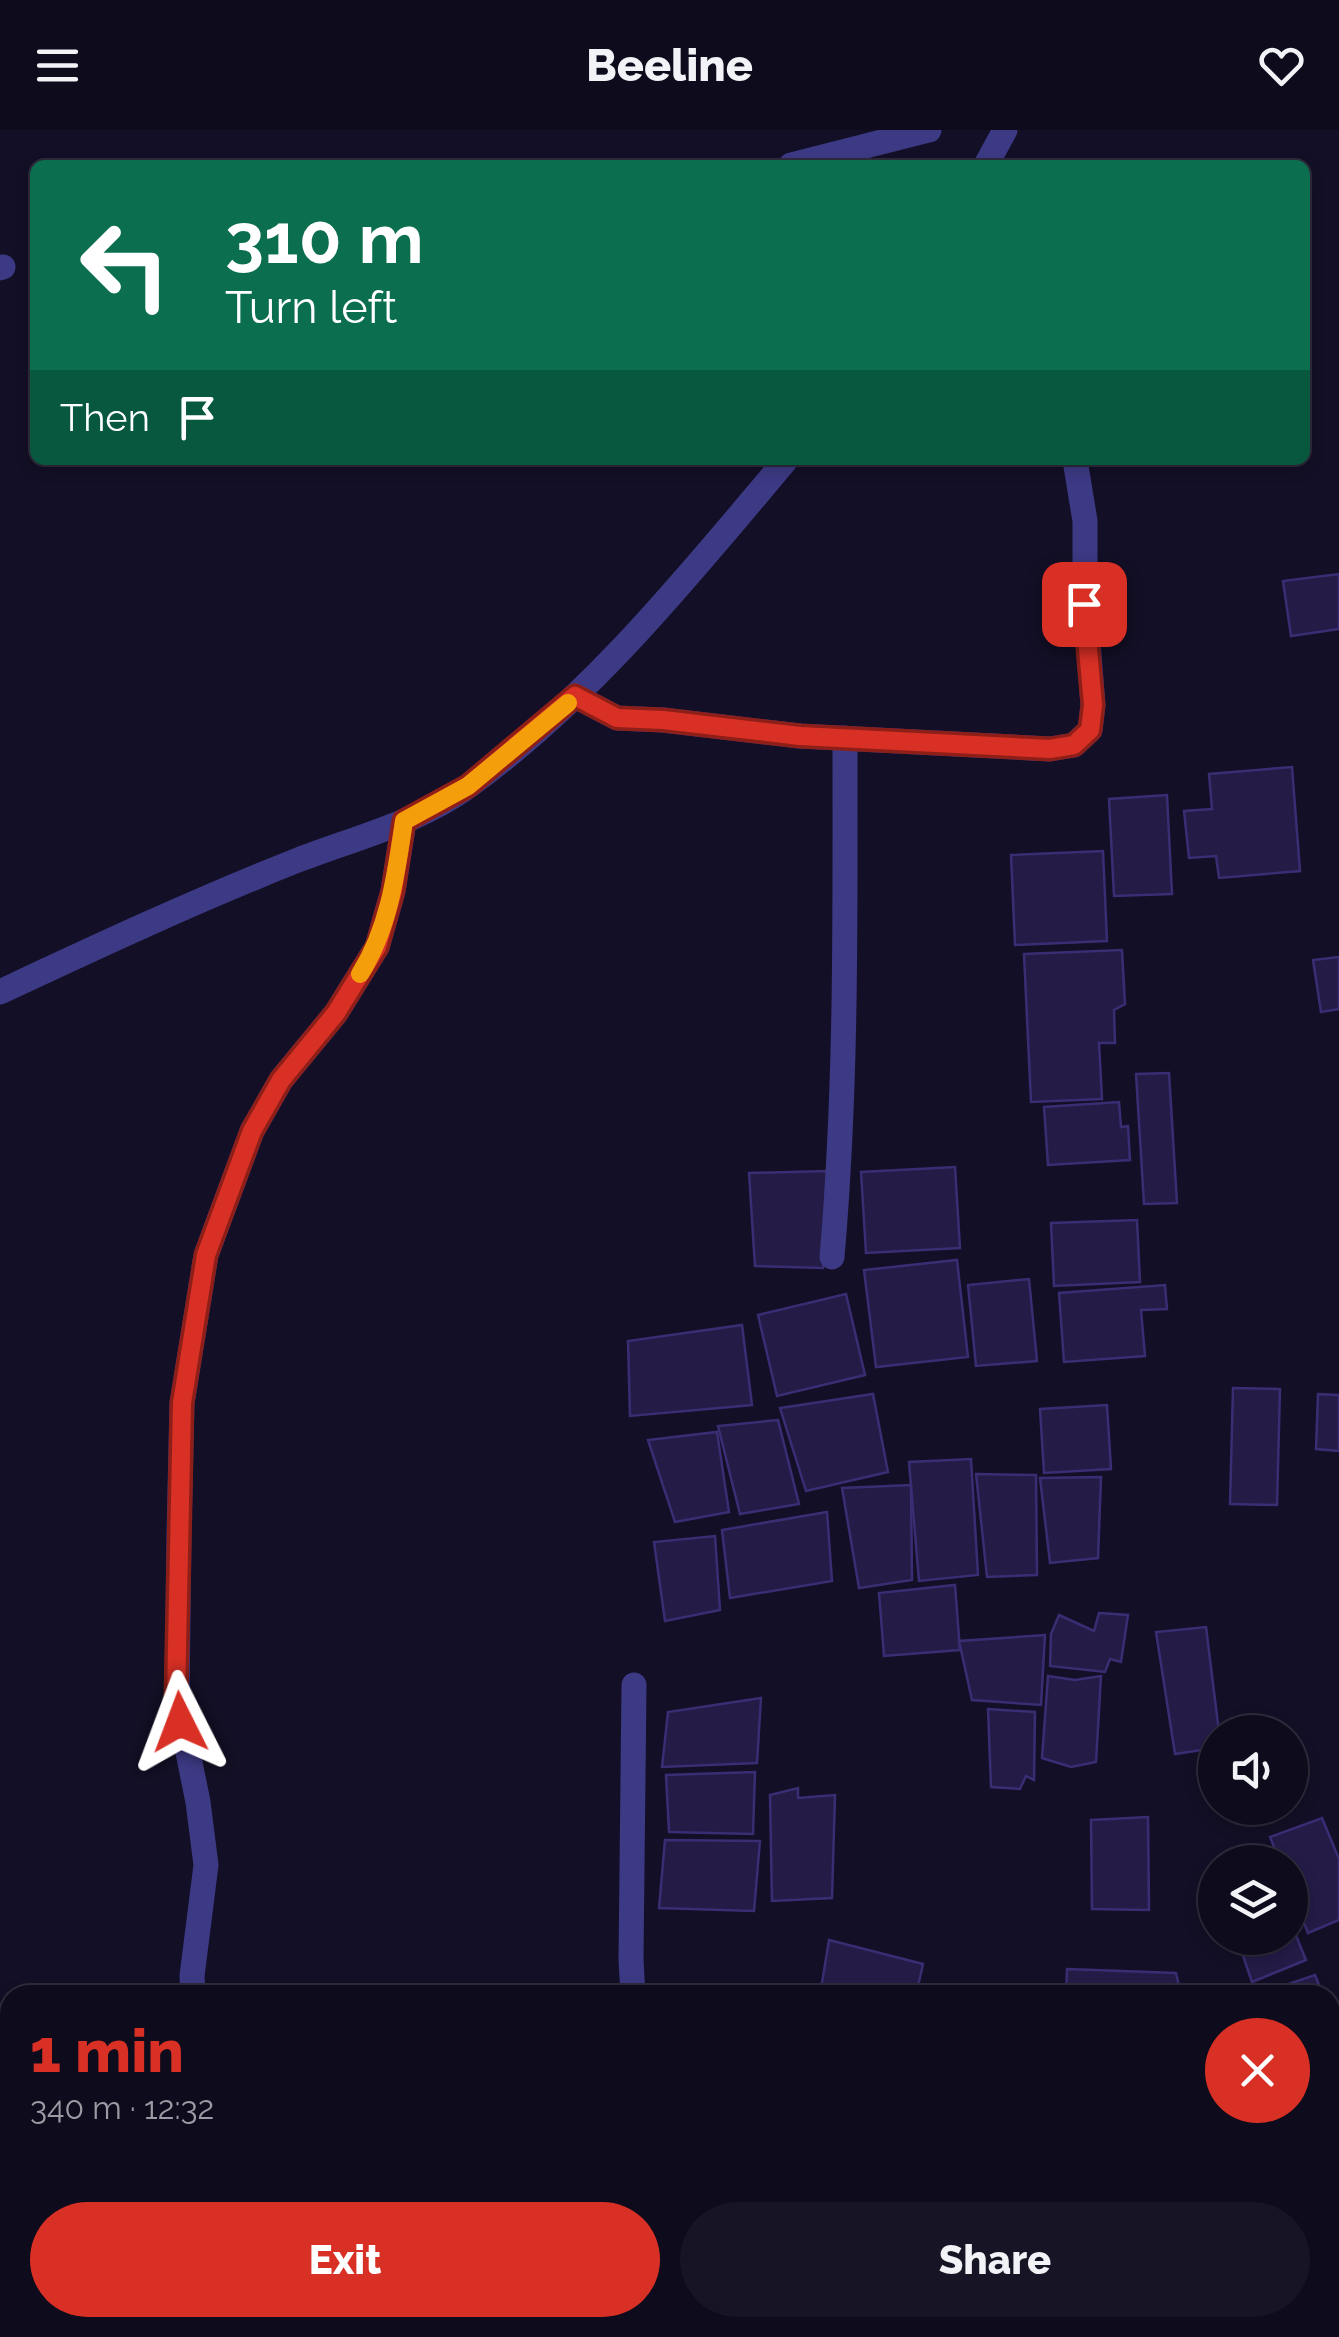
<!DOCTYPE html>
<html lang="en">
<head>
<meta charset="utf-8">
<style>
	:root { --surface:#0e0b1c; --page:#171425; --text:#f1f3f6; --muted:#9b9ba3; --line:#2e2b3b; --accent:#d93025 }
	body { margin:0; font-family:Raleway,sans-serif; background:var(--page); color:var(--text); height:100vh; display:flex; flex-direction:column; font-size:38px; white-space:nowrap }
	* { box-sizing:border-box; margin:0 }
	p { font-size:32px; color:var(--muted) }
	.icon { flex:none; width:55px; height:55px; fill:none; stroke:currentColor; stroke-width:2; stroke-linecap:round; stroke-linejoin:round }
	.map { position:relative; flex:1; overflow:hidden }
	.panel { position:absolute; left:0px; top:1855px; width:1340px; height:352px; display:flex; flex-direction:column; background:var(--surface); border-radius:30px 30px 0 0; box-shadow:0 5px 15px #0003,0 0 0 2px var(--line) }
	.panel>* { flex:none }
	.guide { position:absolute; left:30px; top:30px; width:1280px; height:305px; border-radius:15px; box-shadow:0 5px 15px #0003,0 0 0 2px var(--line); background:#0b6e4f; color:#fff; overflow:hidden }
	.fabs { position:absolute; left:1198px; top:1585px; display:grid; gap:20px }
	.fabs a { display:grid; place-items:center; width:110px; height:110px; border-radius:50%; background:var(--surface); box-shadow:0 5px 15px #0003,0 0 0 2px var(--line); font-size:50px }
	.pin { position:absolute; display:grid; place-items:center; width:85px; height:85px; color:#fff; margin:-42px; border-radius:20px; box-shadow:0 5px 15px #0006 }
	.me { position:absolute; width:110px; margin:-55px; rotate:357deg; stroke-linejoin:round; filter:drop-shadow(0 0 8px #0008) }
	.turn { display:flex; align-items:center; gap:35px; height:210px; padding:0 30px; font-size:45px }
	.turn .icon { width:130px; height:130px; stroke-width:2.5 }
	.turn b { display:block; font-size:70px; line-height:85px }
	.then { display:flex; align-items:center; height:95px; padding:0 30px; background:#0003; gap:20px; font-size:38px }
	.round { display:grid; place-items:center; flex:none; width:105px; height:105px; border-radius:52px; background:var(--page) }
	.head { display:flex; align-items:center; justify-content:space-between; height:170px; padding:0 30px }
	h1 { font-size:60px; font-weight:800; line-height:75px; color:var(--accent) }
	.action { display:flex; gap:20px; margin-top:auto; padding:20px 30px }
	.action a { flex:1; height:115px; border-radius:60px; background:var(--accent); color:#fff; font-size:40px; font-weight:800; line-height:115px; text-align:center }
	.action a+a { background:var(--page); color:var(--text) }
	header { display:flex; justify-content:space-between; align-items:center; height:130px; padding:0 30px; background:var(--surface); font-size:45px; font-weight:800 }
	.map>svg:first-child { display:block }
	.building { fill:#241b47; stroke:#3b2d73; stroke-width:2.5 }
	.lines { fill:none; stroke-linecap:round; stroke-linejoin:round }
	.minor { stroke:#3d3a85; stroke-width:25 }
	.route-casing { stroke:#8d1f18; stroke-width:25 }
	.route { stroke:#d93025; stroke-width:18 }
	.slow { stroke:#f59e0b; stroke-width:18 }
</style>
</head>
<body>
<header><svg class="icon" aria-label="menu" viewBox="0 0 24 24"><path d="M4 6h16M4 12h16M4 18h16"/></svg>Beeline<svg class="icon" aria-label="heart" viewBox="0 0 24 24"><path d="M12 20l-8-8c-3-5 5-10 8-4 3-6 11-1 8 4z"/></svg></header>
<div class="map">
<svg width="1339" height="2207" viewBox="0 0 1339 2207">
	<rect width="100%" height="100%" fill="#130f26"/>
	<!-- building -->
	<g class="building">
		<path d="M1339 444V499L1291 506 1283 451Z"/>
		<path d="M1292 637 1300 741 1219 748 1216 726 1189 728 1184 681 1212 679 1209 644Z"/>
		<path d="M1167 665 1172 764 1114 766 1109 669Z"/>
		<path d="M1103 721 1107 811 1015 815 1011 725Z"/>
		<path d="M1122 820 1125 874 1114 880 1115 913H1099L1102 969 1031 972 1024 824Z"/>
		<path d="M1339 827V879L1321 882 1313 830Z"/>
		<path d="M1169 943 1177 1073 1144 1074 1136 944Z"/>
		<path d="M1119 972 1121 997 1128 996 1130 1030 1048 1035 1044 977Z"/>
		<path d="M955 1037 960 1118 866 1123 861 1042Z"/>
		<path d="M827 1041 823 1138 755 1136 749 1043Z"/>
		<path d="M1137 1090 1140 1152 1054 1156 1051 1093Z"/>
		<path d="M957 1130 968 1227 876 1237 864 1140Z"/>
		<path d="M1029 1149 1037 1231 976 1236 968 1155Z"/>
		<path d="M1165 1155 1167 1179 1141 1180 1145 1226 1064 1232 1059 1163Z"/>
		<path d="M846 1164 865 1245 777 1266 758 1185Z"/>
		<path d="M742 1195 752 1275 630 1286 628 1211Z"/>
		<path d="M1233 1258 1280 1259 1277 1375 1230 1374Z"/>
		<path d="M873 1264 888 1342 806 1361 780 1278Z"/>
		<path d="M1318 1264 1339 1265V1321L1316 1319Z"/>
		<path d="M1107 1275 1111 1339 1044 1343 1040 1279Z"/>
		<path d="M778 1290 799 1374 740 1384 718 1296Z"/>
		<path d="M717 1302 729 1382 675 1392 648 1310Z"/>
		<path d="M971 1329 978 1445 919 1451 909 1332Z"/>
		<path d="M976 1344 1036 1345 1037 1445 987 1447Z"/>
		<path d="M1101 1347 1098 1428 1050 1433 1040 1348Z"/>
		<path d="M911 1355 912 1450 859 1458 842 1358Z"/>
		<path d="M827 1382 832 1451 730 1468 722 1400Z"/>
		<path d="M715 1406 720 1480 665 1491 654 1412Z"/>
		<path d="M955 1455 960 1520 884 1526 879 1463Z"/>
		<path d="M1099 1483 1128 1485 1121 1532 1110 1529 1105 1542 1050 1536 1051 1504 1059 1485 1094 1501Z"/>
		<path d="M1206 1497 1219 1602H1215V1618L1175 1624 1156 1502Z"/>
		<path d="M1045 1505 1041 1575 972 1570 959 1511Z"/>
		<path d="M1048 1546 1075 1550 1101 1546 1096 1632 1071 1637 1042 1628Z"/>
		<path d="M761 1568 757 1633 662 1637 668 1582Z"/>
		<path d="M988 1579 1035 1582 1034 1650 1026 1646 1020 1659 991 1657Z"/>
		<path d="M755 1642 753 1704 669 1702 666 1645Z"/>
		<path d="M798 1658V1668L835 1665 832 1768 772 1771 770 1665Z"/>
		<path d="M1148 1687 1149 1780 1092 1779 1091 1690Z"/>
		<path d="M1322 1688 1339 1729V1790L1308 1803 1290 1758V1732H1280L1270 1707Z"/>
		<path d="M665 1710 760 1711 754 1781 659 1778Z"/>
		<path d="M1263 1722 1267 1732H1237Z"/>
		<path d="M1290 1791 1306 1830 1252 1852 1237 1808H1290Z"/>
		<path d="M829 1810 923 1834 916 1865H820Z"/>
		<path d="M1067 1839 1176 1843 1180 1860 1213 1856V1865H1066Z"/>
		<path d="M1315 1845 1323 1865 1262 1863Z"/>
		<path d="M1330 1880 1339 1900V1959L1330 1964Z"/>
		<path d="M1339 1971V2031L1330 2011V1975Z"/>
		<rect x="641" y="2198" width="110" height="9"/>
		<path d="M821 2198H880V2204L846 2207 821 2201Z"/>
		<path d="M1011 2198H1068L1066 2207H1010Z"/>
		<path d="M1095 2198H1103L1134 2207H1093Z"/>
		<path d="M1134 2198H1203L1200 2207H1166Z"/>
	</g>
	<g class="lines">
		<!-- minor -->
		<g class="minor">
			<path d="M791 35 929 0"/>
			<path d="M986 35 1005 0"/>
			<path d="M0 138 3 137"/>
			<path d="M575 566 617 588 663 590 800 606 1050 619 1074 615 1090 600 1093 575 1085 474V391L1075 330"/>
			<path d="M0 862C98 816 197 770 298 730 355 708 420 692 470 655 593 565 689 445 786 330"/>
			<path d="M832 1127C847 954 845 782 845 608"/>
			<path d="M193 1865 192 1846 206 1735 198 1672 177 1568 179 1403 182 1273 206 1125 252 1001 281 950 336 883 377 817 393 761 404 691"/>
			<path d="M633 1865 631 1830 634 1555"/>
			<path d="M0 2197 10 2193"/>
			<path d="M58 2198 60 2207"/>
			<path d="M1301 2198 1339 2207"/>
		</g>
	</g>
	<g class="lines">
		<defs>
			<path id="route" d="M180 1592 176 1568 182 1273 206 1125 252 1001 281 950 336 883 377 817 393 761 404 691 468 656 575 566 617 588 663 590 800 606 1050 619 1074 615 1090 600 1093 575 1084 474"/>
		</defs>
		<!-- route casing -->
		<use href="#route" class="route-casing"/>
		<!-- route -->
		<use href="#route" class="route"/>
		<!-- slow -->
		<path class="slow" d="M360 844C389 798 396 745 404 691L468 656 568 573"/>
	</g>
</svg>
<div class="fabs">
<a><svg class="icon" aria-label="sound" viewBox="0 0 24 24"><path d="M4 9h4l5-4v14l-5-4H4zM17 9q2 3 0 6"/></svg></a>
<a><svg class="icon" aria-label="layers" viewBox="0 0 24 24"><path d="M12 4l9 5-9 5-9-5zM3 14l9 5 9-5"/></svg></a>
</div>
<div class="pin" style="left:1084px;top:474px;background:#d93025"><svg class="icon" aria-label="arrive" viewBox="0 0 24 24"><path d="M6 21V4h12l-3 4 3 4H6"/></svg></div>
<svg class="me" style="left:180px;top:1592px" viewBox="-20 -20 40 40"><path d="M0-17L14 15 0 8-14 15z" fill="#d93025" stroke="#fff" stroke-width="4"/></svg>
<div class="guide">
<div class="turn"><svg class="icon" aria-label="left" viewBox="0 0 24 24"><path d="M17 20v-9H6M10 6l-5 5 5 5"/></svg><div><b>310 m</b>Turn left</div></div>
<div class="then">Then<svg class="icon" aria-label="arrive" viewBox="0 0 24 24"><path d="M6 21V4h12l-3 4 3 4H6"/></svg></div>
</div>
<section class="panel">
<div class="head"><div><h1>1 min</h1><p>340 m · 12:32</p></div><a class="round" style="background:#d93025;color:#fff"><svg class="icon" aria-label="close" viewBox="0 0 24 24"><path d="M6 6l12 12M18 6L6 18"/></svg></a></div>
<div class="action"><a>Exit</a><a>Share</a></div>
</section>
</div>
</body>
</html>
